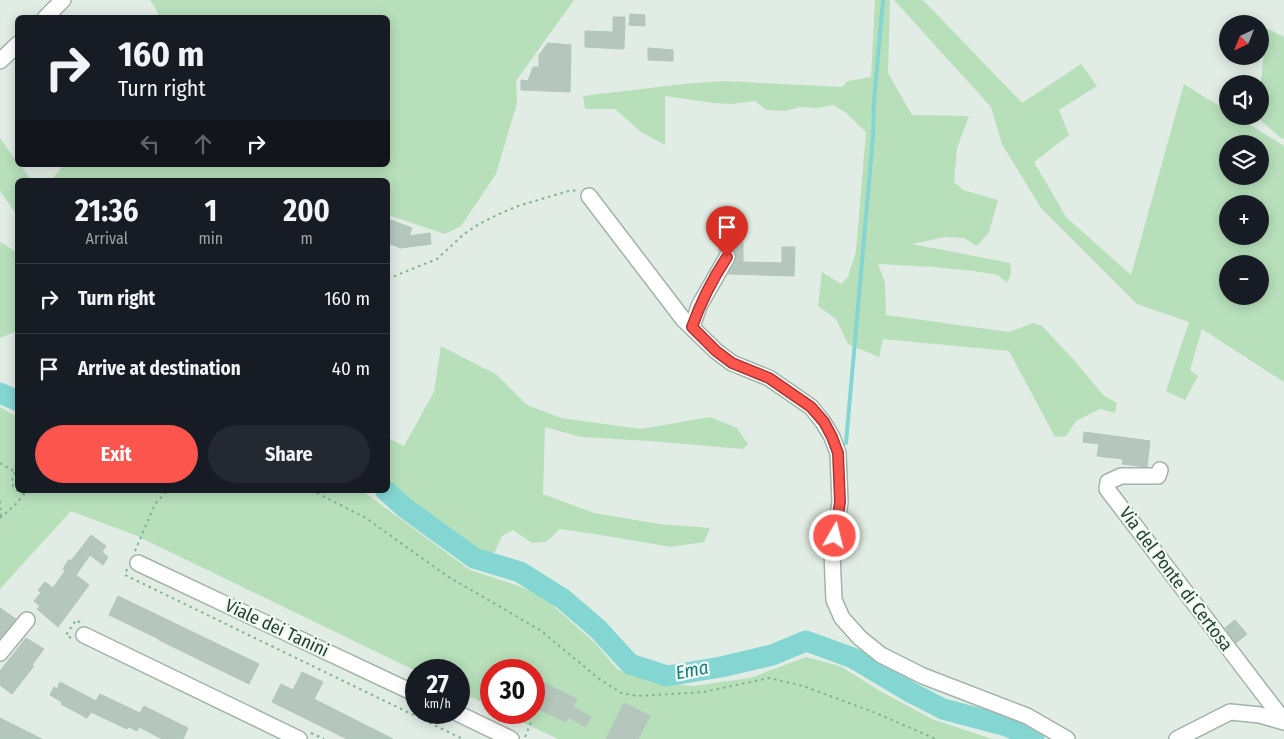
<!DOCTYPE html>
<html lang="en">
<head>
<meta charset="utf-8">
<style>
	:root { --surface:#171b24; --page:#242831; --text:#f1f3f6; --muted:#9ea1a6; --line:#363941; --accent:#fc554e }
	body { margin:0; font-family:"Fira Sans Condensed",sans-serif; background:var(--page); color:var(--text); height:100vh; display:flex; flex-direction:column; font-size:19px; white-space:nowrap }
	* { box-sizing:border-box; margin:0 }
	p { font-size:16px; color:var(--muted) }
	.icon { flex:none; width:28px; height:28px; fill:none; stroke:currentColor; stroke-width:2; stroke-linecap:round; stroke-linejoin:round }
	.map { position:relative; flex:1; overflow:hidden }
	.panel { position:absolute; left:15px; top:178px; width:375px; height:315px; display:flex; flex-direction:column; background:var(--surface); border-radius:8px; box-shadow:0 2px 12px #0003 }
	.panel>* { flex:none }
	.guide { position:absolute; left:15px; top:15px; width:375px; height:152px; border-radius:8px; box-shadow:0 2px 12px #0003; background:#171b24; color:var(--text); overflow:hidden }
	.needle { width:32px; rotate:223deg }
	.tools { position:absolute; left:1219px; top:15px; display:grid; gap:10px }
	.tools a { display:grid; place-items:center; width:50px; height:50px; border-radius:50%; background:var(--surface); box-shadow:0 2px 12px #0003; font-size:25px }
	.speed { position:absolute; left:405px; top:659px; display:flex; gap:10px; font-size:25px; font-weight:700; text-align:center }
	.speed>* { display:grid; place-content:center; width:65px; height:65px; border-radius:50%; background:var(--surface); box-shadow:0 2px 12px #0003; line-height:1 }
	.speed small { font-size:12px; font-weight:400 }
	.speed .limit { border:8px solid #d22; background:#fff; color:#111 }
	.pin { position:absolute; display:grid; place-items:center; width:42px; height:42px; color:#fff; margin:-51px -21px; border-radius:50% 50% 50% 0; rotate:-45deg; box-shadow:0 0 5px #0007 }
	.pin .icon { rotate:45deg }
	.me { position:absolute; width:55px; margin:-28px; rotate:8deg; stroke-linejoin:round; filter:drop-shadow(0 0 4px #0008) }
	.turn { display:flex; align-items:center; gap:18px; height:105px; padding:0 20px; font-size:22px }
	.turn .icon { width:65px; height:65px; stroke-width:2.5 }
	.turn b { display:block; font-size:35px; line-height:42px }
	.lanes { display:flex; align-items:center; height:48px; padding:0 20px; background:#0003; justify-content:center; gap:25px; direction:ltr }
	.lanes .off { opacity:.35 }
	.eta { display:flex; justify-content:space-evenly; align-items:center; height:85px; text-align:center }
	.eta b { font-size:30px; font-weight:700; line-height:35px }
	.button { display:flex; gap:10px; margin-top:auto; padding:10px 20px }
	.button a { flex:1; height:58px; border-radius:30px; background:var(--accent); color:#fff; font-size:20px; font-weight:700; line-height:58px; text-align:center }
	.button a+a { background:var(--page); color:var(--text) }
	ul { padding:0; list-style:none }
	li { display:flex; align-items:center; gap:15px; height:70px; padding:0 20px; border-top:1px solid var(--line) }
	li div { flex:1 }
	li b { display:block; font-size:19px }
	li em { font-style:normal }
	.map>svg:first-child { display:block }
	.green { fill:#b7dfba; fill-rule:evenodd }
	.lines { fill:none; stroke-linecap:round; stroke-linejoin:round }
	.stream { stroke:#84d6d2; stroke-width:4 }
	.river { stroke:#84d6d2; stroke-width:21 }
	.building { fill:#b5c7bd; stroke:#b2c6ba }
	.minor-casing { stroke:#a2b4aa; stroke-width:18 }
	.path { stroke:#7eb297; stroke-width:2; stroke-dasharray:2.5 4; stroke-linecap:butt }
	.minor { stroke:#fff; stroke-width:15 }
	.route-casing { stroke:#a43733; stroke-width:12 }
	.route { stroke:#fc554e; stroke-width:9 }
	.labels { text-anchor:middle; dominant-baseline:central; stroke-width:4.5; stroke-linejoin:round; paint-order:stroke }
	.street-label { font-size:18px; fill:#1f3e30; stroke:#f1f9f3 }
	.water-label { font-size:19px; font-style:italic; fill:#157e7b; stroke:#f1f9f3 }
</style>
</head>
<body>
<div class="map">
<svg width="1284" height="739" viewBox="0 0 1284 739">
	<rect width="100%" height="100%" fill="#e0ece4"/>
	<!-- green -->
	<g class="green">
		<path d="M150 0H574L516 81 517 103 496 174 461 226 445 234 388 215V180H51L64 165H388V18L159 17 156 9Z"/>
		<path d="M875 0H890L888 73 912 115 969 116 957 148 954 182 963 190 998 200 989 232 977 246 964 238 945 237 912 244 1010 263 1011 273 1007 283 998 275 974 271 935 267 878 264 885 283 886 315 1009 332 1033 323 1042 326 1073 359 1103 395 1117 403 1115 413 1100 409 1076 421 1066 436 1055 437 1009 351 883 339 879 357 848 344 836 319 818 306 822 272 841 284 848 277 856 251 866 132 845 112 833 105 817 108 801 107 785 111 766 110 755 101 731 104 714 103 665 96V145L641 132 615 109H585L583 96 684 84 722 81 842 87 848 81 871 77Z"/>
		<path d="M894 0H923L1022 103 1081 64 1097 86 1059 110 1069 135 1034 162 1066 217 1131 275 1184 84 1227 111 1228 116H1236L1284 146V382L1202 329 1190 370 1198 376 1185 400 1166 391 1189 322 1137 304 1041 208 1002 144 991 107ZM1228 144H1260V176H1228ZM1228 204H1260V236H1228ZM1228 264H1260V296H1228Z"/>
		<path d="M1266 28 1284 37V139L1281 138 1258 118V116H1260V94Z"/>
		<path d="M0 138 17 162 18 165H20L31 180H18L17 215 0 191Z"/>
		<path d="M0 242 18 253 17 331 0 338Z"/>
		<path d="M441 346 497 375 527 405 561 418 641 429 710 417 737 428 748 444 743 449 650 441 581 437 545 427 543 494 594 513 659 524 710 528 704 542 671 547 601 535 560 529 546 542 532 543 513 530 502 536 494 553 473 549 388 483V438L404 446 434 392Z"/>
		<path d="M0 407 17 417 18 490H361L470 570 513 584 541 595 596 644 617 669 650 682 693 686 750 678 806 657 840 666 880 691 932 719 992 739H558L503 713 534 712V670H491V707L459 691V670L416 671 135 535 71 511 0 589Z"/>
	</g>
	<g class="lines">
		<!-- stream -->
		<path class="stream" d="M846 443 873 137 874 101 883 0"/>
		<!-- river -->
		<g class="river">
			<path d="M0 393 18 401"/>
			<path d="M385 490 405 508 474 558 520 572 563 599 598 629 630 664 667 676 721 667 772 655 806 641 853 658 910 692 943 709 1007 726 1034 739"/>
		</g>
	</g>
	<!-- building -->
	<g class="building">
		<path d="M630 14 645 15V26L629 25Z"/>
		<path d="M613 17H625L624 49 585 47V31L613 32Z"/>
		<path d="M548 43 571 45 570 92 521 90V80L528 81 533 67H539V55Z"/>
		<path d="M648 48 673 50V61L648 60Z"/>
		<path d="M388 219 412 228 409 236 430 233 431 244 401 248 388 243Z"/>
		<path d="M719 241 743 242V262L782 263V247H795L794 276 728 274 735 261 736 256 735 253 732 249 727 248 719 251Z"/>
		<path d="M1084 432 1150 441 1147 467 1122 464 1123 459 1097 456 1099 444 1083 442Z"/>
		<path d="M91 535 106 546 102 552 108 557 103 565 90 555 76 575 89 585 58 627 37 609 40 606 34 601 41 593 38 590 45 582 53 588 65 571 63 569 69 559 71 561Z"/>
		<path d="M118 596 259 664 249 684 159 640V639L109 615Z"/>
		<path d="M0 608 16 619 0 638Z"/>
		<path d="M1235 620 1247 634 1236 643 1225 628Z"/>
		<path d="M26 638 44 649 32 665 34 666 12 694 0 685V671Z"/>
		<path d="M302 672 323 682 314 699 393 739H347L272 702 281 684 293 690Z"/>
		<path d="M534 678 577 699 573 707 591 717 585 727 569 717 566 722 534 707Z"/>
		<path d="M60 682 96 701 100 694 140 713 144 706 188 728 183 739H162L139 727 137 731 129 727 127 729 91 712 87 718 61 704 62 702 50 695 54 687 57 689Z"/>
		<path d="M624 703 650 716 638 739H606Z"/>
		<path d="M0 718 42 739H0Z"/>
	</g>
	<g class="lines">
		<defs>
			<g id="minor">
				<path d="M45 18 63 0"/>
				<path d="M0 61 18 44"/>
				<path d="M589 196 683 319 716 351 732 363 769 378 811 407 823 422 832 437 838 453 840 502 832 553 834 600 842 618 860 638 881 655 923 676 1027 716 1067 739"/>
				<path d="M692 327 699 306 727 257"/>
				<path d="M1160 470 1158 476H1121L1108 482 1107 489 1284 721"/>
				<path d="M138 563 416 694"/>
				<path d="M84 635 299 739"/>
				<path d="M0 653 27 620"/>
				<path d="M455 712 511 739"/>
				<path d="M1177 739 1230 712 1260 715 1284 722"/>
			</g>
		</defs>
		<!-- minor casing -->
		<use href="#minor" class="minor-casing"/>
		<!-- path -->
		<g class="path">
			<path d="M388 275 392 277 437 259 464 234 479 224 499 214 518 206 572 190 577 191"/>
			<path d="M0 463 15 472 18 471"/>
			<path d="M15 472C9 483 13 492 25 493"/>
			<path d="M311 490 366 518 447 576 540 630 598 678 621 693 638 696 704 692 769 678 803 686 871 711 936 739"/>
			<path d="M0 501 1 517"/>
			<path d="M0 518 15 505 25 493 30 490"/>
			<path d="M135 551 155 504 168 490"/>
			<path d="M127 569 125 575 463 739"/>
			<path d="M71 638 66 635 76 620 81 623"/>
			<path d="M311 733 324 739"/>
			<path d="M525 737 532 720"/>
		</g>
		<!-- minor -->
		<use href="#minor" class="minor"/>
	</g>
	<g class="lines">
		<defs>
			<path id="route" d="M727 257C712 280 701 301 692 327L716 351 732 363 769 378 811 407 824 422 832 437 838 453 840 502 835 536"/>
		</defs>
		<!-- route casing -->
		<use href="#route" class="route-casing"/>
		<!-- route -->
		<use href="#route" class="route"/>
	</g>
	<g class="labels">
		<!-- street labels -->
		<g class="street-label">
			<text transform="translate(1176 579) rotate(53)">Via del Ponte di Certosa</text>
			<text transform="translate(277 628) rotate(25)">Viale dei Tanini</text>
		</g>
		<!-- water labels -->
		<g class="water-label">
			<text transform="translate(692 670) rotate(-11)">Ema</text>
		</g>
	</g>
</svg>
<div class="tools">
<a><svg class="needle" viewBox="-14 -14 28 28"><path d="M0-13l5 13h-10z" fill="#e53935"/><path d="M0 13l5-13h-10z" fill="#9ea1a6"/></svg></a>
<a><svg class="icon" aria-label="sound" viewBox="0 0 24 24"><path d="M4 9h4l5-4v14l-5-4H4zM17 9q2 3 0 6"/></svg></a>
<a><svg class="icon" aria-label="layers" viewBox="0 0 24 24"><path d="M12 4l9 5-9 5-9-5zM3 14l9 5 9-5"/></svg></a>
<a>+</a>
<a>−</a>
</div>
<div class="speed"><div>27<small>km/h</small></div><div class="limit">30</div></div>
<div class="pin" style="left:727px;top:257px;background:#d93025"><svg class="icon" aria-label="arrive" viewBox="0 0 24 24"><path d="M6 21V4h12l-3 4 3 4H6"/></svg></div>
<svg class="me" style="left:835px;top:536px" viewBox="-20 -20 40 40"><circle r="17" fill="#fc554e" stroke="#fff" stroke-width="3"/><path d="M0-11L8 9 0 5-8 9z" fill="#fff"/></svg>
<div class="guide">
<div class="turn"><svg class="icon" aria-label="right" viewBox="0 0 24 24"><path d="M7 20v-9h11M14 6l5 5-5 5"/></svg><div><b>160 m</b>Turn right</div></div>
<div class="lanes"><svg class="icon off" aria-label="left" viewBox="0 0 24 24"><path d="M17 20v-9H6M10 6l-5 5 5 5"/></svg><svg class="icon off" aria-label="ahead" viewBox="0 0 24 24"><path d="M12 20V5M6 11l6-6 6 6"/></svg><svg class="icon" aria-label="right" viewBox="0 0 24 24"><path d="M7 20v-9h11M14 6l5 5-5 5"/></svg></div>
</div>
<section class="panel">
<div class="eta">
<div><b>21:36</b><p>Arrival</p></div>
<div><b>1</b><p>min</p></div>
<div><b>200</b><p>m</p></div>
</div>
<ul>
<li><svg class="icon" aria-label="right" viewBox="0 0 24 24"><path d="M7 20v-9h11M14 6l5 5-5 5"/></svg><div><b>Turn right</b></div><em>160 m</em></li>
<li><svg class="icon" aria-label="arrive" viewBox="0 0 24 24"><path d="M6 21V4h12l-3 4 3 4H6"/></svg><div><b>Arrive at destination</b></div><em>40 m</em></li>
</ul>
<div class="button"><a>Exit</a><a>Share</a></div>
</section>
</div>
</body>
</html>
